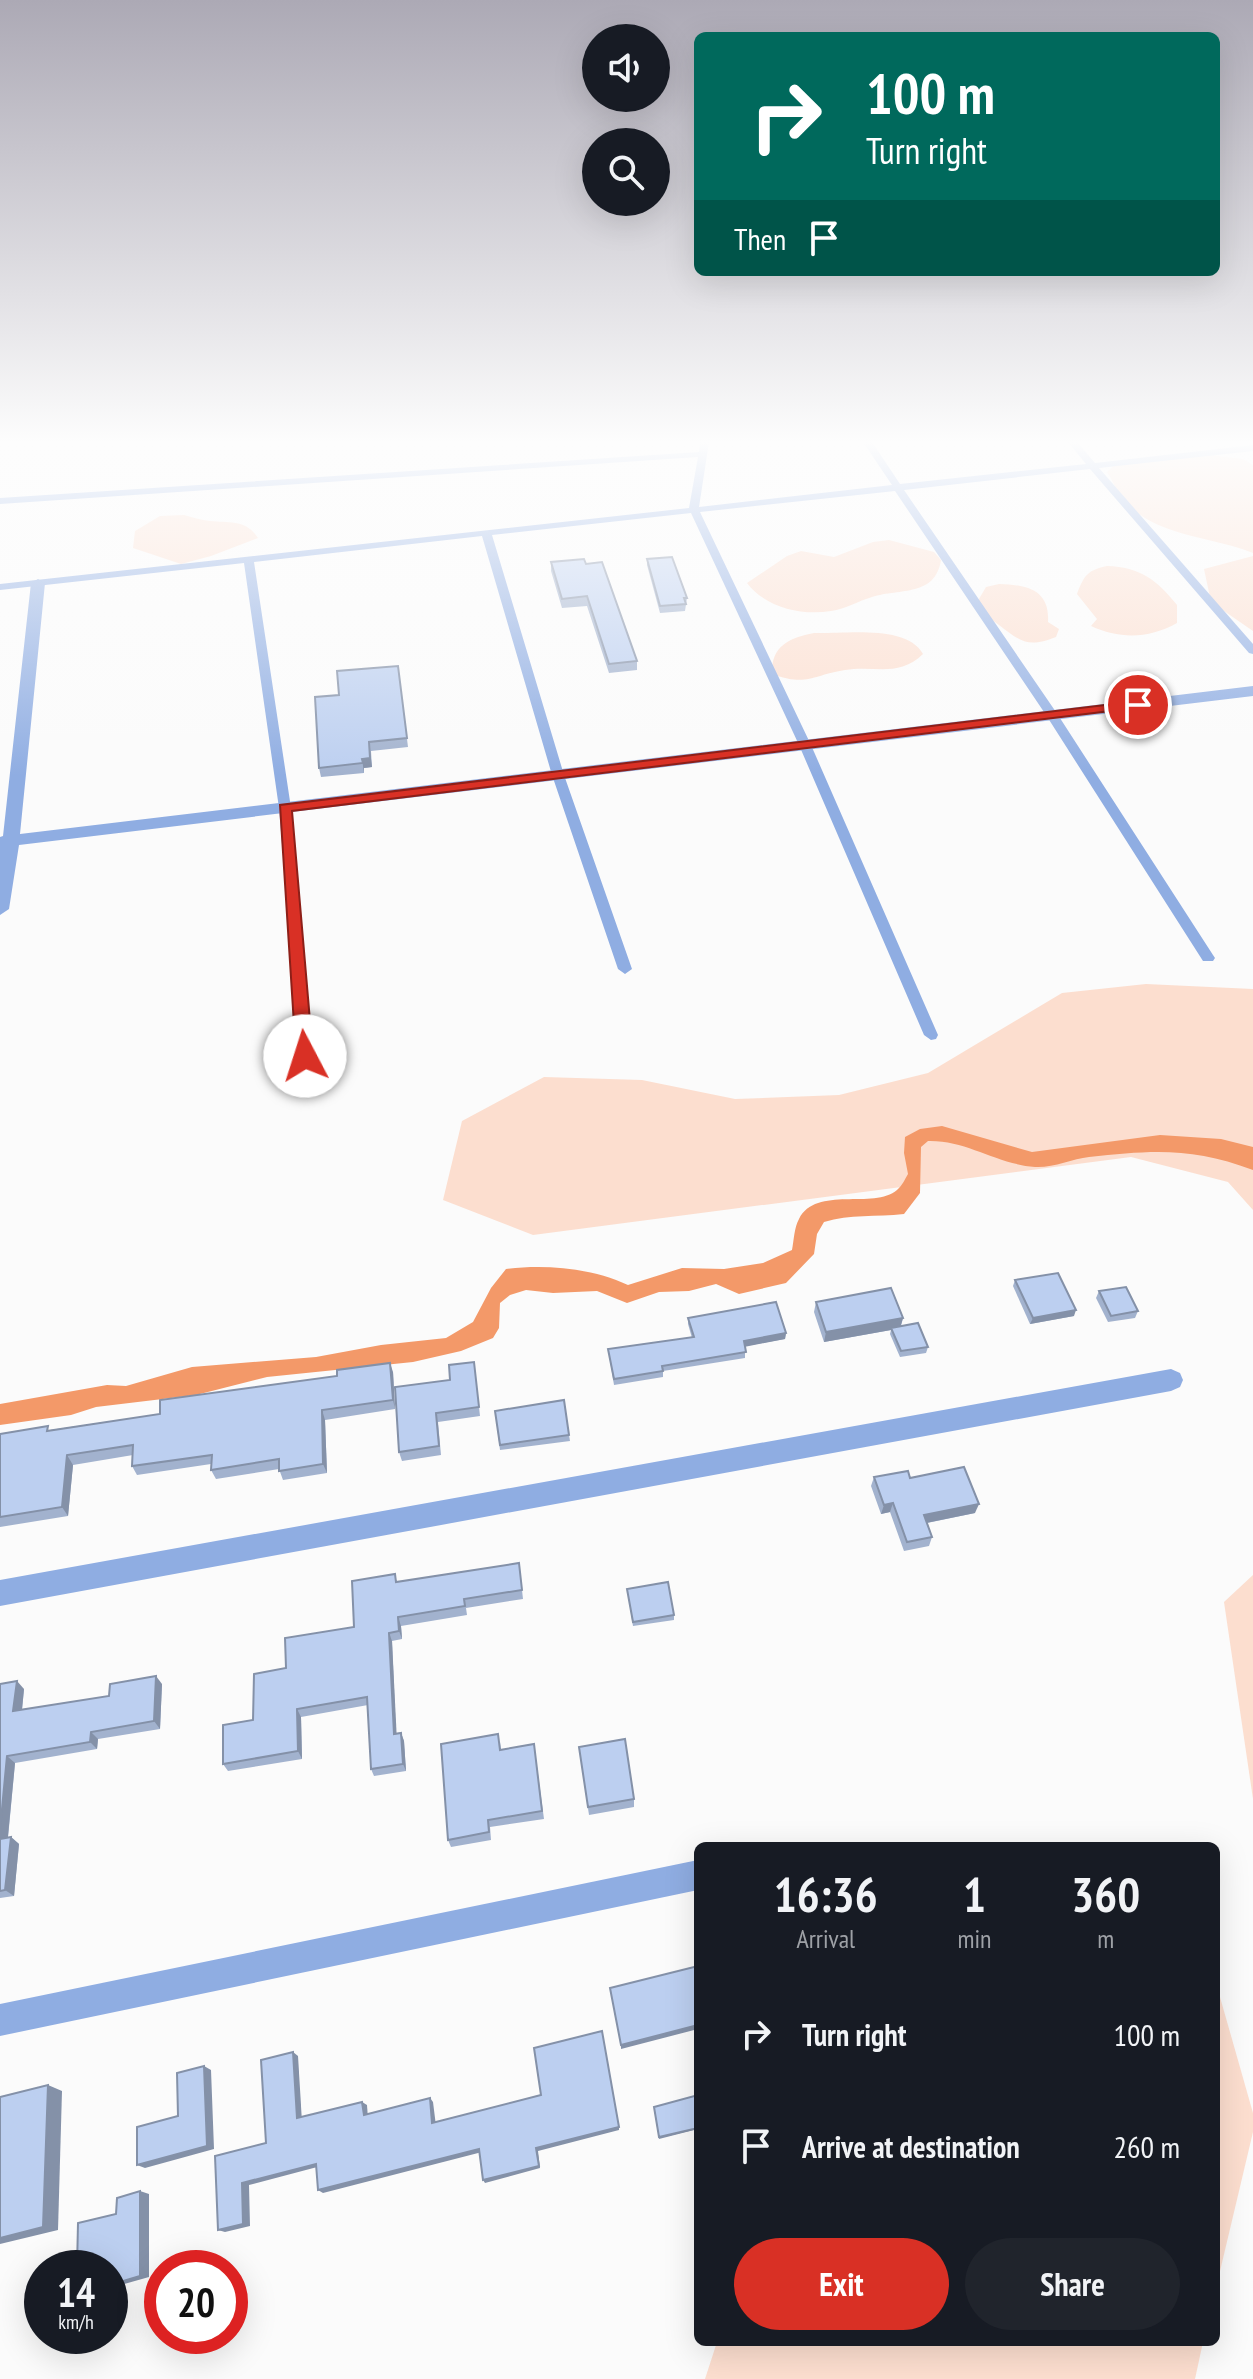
<!DOCTYPE html>
<html lang="en">
<head>
<meta charset="utf-8">
<style>
	:root { --surface:#171b24; --page:#20242c; --text:#f1f3f6; --muted:#9ea1a6; --accent:#d93025 }
	body { margin:0; font-family:"PT Sans Narrow",sans-serif; background:var(--page); color:var(--text); height:100vh; display:flex; flex-direction:column; font-size:30px; white-space:nowrap }
	* { box-sizing:border-box; margin:0 }
	p { font-size:26px; color:var(--muted) }
	.icon { flex:none; width:44px; height:44px; fill:none; stroke:currentColor; stroke-width:2; stroke-linecap:round; stroke-linejoin:round }
	.map { position:relative; flex:1; overflow:hidden }
	.details { position:absolute; left:694px; top:1842px; width:526px; height:504px; display:flex; flex-direction:column; background:var(--surface); border-radius:12px; box-shadow:0 8px 32px #0002 }
	.details>* { flex:none }
	.guide { position:absolute; left:694px; top:32px; width:526px; height:244px; border-radius:12px; box-shadow:0 8px 32px #0002; background:#00695c; color:#fff; overflow:hidden }
	.tools { position:absolute; left:582px; top:24px; display:grid; gap:16px }
	.tools a { display:grid; place-items:center; width:88px; height:88px; border-radius:50%; background:var(--surface); box-shadow:0 8px 32px #0002; font-size:40px }
	.speed { position:absolute; left:24px; top:2250px; display:flex; gap:16px; font-size:40px; font-weight:700; text-align:center }
	.speed>* { display:grid; place-content:center; width:104px; height:104px; border-radius:50%; background:var(--surface); box-shadow:0 8px 32px #0002; line-height:1 }
	.speed small { font-size:20px; font-weight:400 }
	.speed .limit { border:12px solid #d22; background:#fff; color:#111 }
	.pin { position:absolute; display:grid; place-items:center; width:68px; height:68px; color:#fff; margin:-34px; border:4px solid #fff; border-radius:50%; box-shadow:0 2px 8px #0007 }
	.me { position:absolute; width:88px; margin:-44px; rotate:355deg; stroke-linejoin:round; filter:drop-shadow(0 0 6px #0008) }
	.turn { display:flex; align-items:center; gap:28px; height:168px; padding:0 40px; font-size:36px }
	.turn .icon { width:104px; height:104px; stroke-width:2.5 }
	.turn b { display:block; font-size:56px; line-height:68px }
	.then { display:flex; align-items:center; height:76px; padding:0 40px; background:#0003; gap:16px; font-size:30px }
	.eta { display:flex; justify-content:space-evenly; align-items:center; height:136px; text-align:center }
	.eta b { font-size:48px; font-weight:700; line-height:56px }
	.action { display:flex; gap:16px; margin-top:auto; padding:16px 40px }
	.action a { flex:1; height:92px; border-radius:48px; background:var(--accent); color:#fff; font-size:32px; font-weight:700; line-height:92px; text-align:center }
	.action a+a { background:var(--page); color:var(--text) }
	ul { padding:0; list-style:none }
	li { display:flex; align-items:center; gap:24px; height:112px; padding:0 40px }
	li div { flex:1 }
	li b { display:block; font-size:30px }
	li em { font-style:normal }
	.map>svg:first-child { display:block }
	.green { fill:#fcdecf }
	.water { fill:#f39969 }
	.lines { fill:none; stroke-linecap:round; stroke-linejoin:round }
	.service { fill:#8fade2; fill-rule:evenodd }
	.minor { fill:#8fade2; fill-rule:evenodd }
	.wall { fill:#a2b2ce }
	.shaded-wall { fill:#8491a8 }
	.building { fill:#bccff0; stroke:#8491a8; stroke-width:2 }
	.route { fill:#d93025; stroke:#8d1f18; stroke-width:2 }
</style>
</head>
<body>
<div class="map">
<svg width="1253" height="2379" viewBox="0 0 1253 2379">
	<rect width="100%" height="100%" fill="#fbfbfb"/>
	<!-- green -->
	<g class="green">
		<path d="M1209 455 1243 459 1253 465V553C1212 536 1154 537 1124 500 1117 492 1113 481 1107 472L1120 460Z"/>
		<path d="M184 515C192 517 201 520 210 521 229 523 246 519 258 538L211 556 181 564 133 548 135 531 160 516Z"/>
		<path d="M889 540 934 552 941 560C935 597 901 588 872 597 858 601 846 609 831 611 801 616 765 607 747 583L787 556 801 551 834 557 873 542Z"/>
		<path d="M1253 556V631L1211 602 1204 569Z"/>
		<path d="M1107 566C1140 567 1157 580 1177 605V623C1149 639 1119 639 1091 626L1097 619 1077 594C1084 575 1088 570 1107 566Z"/>
		<path d="M999 584C1026 585 1050 589 1048 622L1059 629 1056 637C1028 648 1021 642 999 625 990 618 982 614 976 604L986 587Z"/>
		<path d="M814 633C844 634 907 624 923 654 898 678 875 665 845 670 812 675 808 687 772 674 771 646 789 638 814 633Z"/>
		<path d="M1146 984 1253 989V1210L1228 1182 1131 1157 533 1235 443 1200 462 1121 544 1077 642 1080 735 1099 839 1095 928 1073 1062 993Z"/>
		<path d="M1253 1575V1799L1224 1602Z"/>
		<path d="M1216 1983 1253 2113V2132L1216 2288Z"/>
		<path d="M717 2342H1203L1195 2379H705Z"/>
	</g>
	<!-- water -->
	<path class="water" d="M942 1126 1032 1152 1160 1135 1221 1139 1253 1147V1170C1193 1147 1152 1150 1089 1157 1072 1159 1053 1168 1035 1167 996 1164 967 1140 928 1141L921 1147 920 1193 904 1214C876 1217 850 1214 824 1222L817 1234 814 1254 786 1283 739 1294 716 1284 689 1291 659 1292 627 1303 597 1291 553 1293 526 1290 510 1295 500 1303 499 1328 493 1338 461 1351 413 1362 267 1377 196 1395 96 1407 71 1415 0 1425V1404L107 1385 126 1386 192 1367 316 1357 381 1345 446 1338 473 1322 491 1288 506 1269C545 1264 592 1268 628 1285L682 1268 724 1269 763 1263 792 1250C794 1240 794 1228 799 1219 816 1185 874 1210 897 1190 902 1186 905 1179 908 1174L904 1153 905 1137 920 1129Z"/>
	<g class="lines">
		<!-- service -->
		<path class="service" d="M700 442H709L699 507 892 485 863 442H872L900 484 1086 464 1068 442H1077L1095 463 1253 445V451L1099 468 1253 644V654L1249 653 1090 469 904 490 1058 715 1213 955 1215 958 1213 961H1203L1046 715 895 491 700 512 811 745 938 1035 936 1039 931 1040 924 1035 799 745 691 513 492 535 564 775 632 969 625 974 618 969 552 775 482 536 254 562 291 808 312 1056 305 1061 300 1060 279 808 244 563 0 590V584L689 508 698 457 0 504V498L699 452Z"/>
		<!-- minor -->
		<g class="minor">
			<path d="M38 579 45 583 20 834 1253 686V696L19 845 9 909 0 915V837L3 836 31 583Z"/>
			<path d="M1171 1369 1180 1373 1183 1380 1180 1387 1171 1391 0 1606V1580Z"/>
			<path d="M698 1860V1890L0 2036V2004Z"/>
		</g>
	</g>
	<!-- wall -->
	<g class="wall">
		<path d="M647 559 687 598 685 611 660 613 647 565Z"/>
		<path d="M551 562 586 564 637 661V670L609 673 587 606 562 608 551 571Z"/>
		<path d="M398 666 408 747 371 751 372 767 364 768V773L321 777 319 768 339 695Z"/>
		<path d="M1015 1280 1074 1316 1030 1324 1013 1286Z"/>
		<path d="M1099 1291 1138 1311 1135 1318 1108 1322 1096 1298Z"/>
		<path d="M816 1302 903 1318 901 1326 928 1347 926 1353 900 1357 890 1334 891 1330 824 1342 814 1312Z"/>
		<path d="M688 1318 786 1333 785 1339 745 1346V1358L663 1371V1377L614 1385 608 1349 692 1338 688 1324Z"/>
		<path d="M474 1362 480 1416 438 1422 441 1455 402 1461 399 1452 450 1380Z"/>
		<path d="M393 1372 395 1409 325 1420 327 1473 283 1480 279 1469 216 1479 211 1470V1464L137 1475 132 1466 133 1455 73 1465 68 1516 0 1527V1434L50 1430 160 1414Z"/>
		<path d="M495 1411 569 1435 570 1441 500 1450Z"/>
		<path d="M874 1477 910 1478 975 1513 927 1523 932 1537 929 1546 904 1551 890 1512 881 1514 871 1486Z"/>
		<path d="M519 1563 523 1599 466 1608 467 1615 401 1626 402 1639 392 1641 396 1734 401 1733 404 1741 406 1771 374 1776 371 1769 368 1705 301 1717 302 1759 228 1771 223 1764 253 1720 286 1668 354 1627 398 1582Z"/>
		<path d="M627 1589 674 1615V1620L633 1626Z"/>
		<path d="M0 1684 24 1689 22 1710 109 1696 162 1684 160 1729 98 1739 97 1749 15 1763 8 1838 11 1837 19 1844 14 1896 0 1898Z"/>
		<path d="M500 1742 501 1750 534 1744 544 1819 490 1827 491 1840 451 1847 448 1840Z"/>
		<path d="M580 1755 634 1799V1807L589 1815Z"/>
	</g>
	<!-- shaded-wall -->
	<g class="shaded-wall">
		<path d="M369 742 372 767 364 768V773L362 759Z"/>
		<path d="M1076 1310 1074 1316 1030 1324 1033 1318Z"/>
		<path d="M903 1318 900 1328H891V1330L824 1342 826 1332Z"/>
		<path d="M786 1333 785 1339 744 1347V1341Z"/>
		<path d="M390 1363 393 1372 395 1409 393 1400Z"/>
		<path d="M322 1410 325 1420 327 1473 323 1464Z"/>
		<path d="M67 1455 73 1465 68 1516 62 1507Z"/>
		<path d="M893 1503 890 1512 881 1514 884 1505Z"/>
		<path d="M979 1504 975 1513 921 1524 924 1515Z"/>
		<path d="M398 1617 401 1626 402 1639 399 1631Z"/>
		<path d="M389 1633 392 1641 397 1742 394 1734Z"/>
		<path d="M156 1676 162 1684 160 1729 154 1721Z"/>
		<path d="M17 1681 24 1689 21 1719 13 1711Z"/>
		<path d="M297 1709 301 1717 302 1759 298 1751Z"/>
		<path d="M91 1732 98 1739 97 1749 90 1742Z"/>
		<path d="M401 1733 404 1741 406 1771 403 1764Z"/>
		<path d="M7 1756 15 1763 7 1846 0 1840V1830Z"/>
		<path d="M11 1837 19 1844 14 1896 5 1890Z"/>
		<path d="M698 2025V2029L621 2049V2045Z"/>
		<path d="M293 2052 298 2056 302 2122 297 2118Z"/>
		<path d="M204 2066 211 2070 214 2149 145 2168 137 2165 207 2146Z"/>
		<path d="M48 2085 62 2091 58 2230 0 2244V2238Z"/>
		<path d="M430 2098 433 2102 436 2126 432 2123Z"/>
		<path d="M362 2102 367 2105 368 2119 364 2115Z"/>
		<path d="M619 2127V2130L538 2151 540 2168 485 2183 483 2180 536 2148Z"/>
		<path d="M698 2128V2129L659 2139V2137Z"/>
		<path d="M479 2149 482 2152 323 2193 318 2190Z"/>
		<path d="M316 2164 321 2166 249 2185 250 2226 225 2232 218 2230 242 2183Z"/>
		<path d="M140 2191 149 2194V2277L110 2288Z"/>
	</g>
	<!-- building -->
	<g class="building">
		<path d="M672 557 687 598H684L686 604 660 606 647 559Z"/>
		<path d="M584 559 586 564 602 562 637 661 609 664 587 596 562 599 551 562Z"/>
		<path d="M398 666 407 738 369 742 370 758 362 759 363 763 319 768 315 697 339 695 337 671Z"/>
		<path d="M1058 1273 1076 1310 1033 1318 1015 1280Z"/>
		<path d="M1126 1287 1138 1311 1111 1316 1099 1291Z"/>
		<path d="M891 1288 903 1318 826 1332 816 1302Z"/>
		<path d="M776 1302 786 1333 744 1341 746 1352 662 1366 663 1371 614 1379 608 1349 694 1337 688 1318Z"/>
		<path d="M918 1323 928 1347 901 1351 891 1328Z"/>
		<path d="M474 1362 479 1407 436 1413 439 1446 399 1452 395 1387 450 1380 449 1365Z"/>
		<path d="M390 1363 393 1400 322 1410 323 1464 279 1471V1459L211 1470 212 1455 132 1466 133 1445 67 1455 62 1507 0 1517V1434L48 1426 47 1431 160 1414V1400L337 1376V1370Z"/>
		<path d="M564 1400 569 1435 500 1445 495 1411Z"/>
		<path d="M964 1467 979 1504 924 1515 932 1537 907 1542 893 1503 884 1505 874 1477 908 1471 910 1478Z"/>
		<path d="M519 1563 522 1590 464 1599 465 1606 398 1617 399 1631 389 1633 394 1734 401 1733 403 1764 371 1769 367 1697 297 1709 298 1751 223 1764V1725L253 1720 254 1674 286 1668 285 1638 354 1627 352 1581 395 1574 396 1582Z"/>
		<path d="M668 1582 674 1615 633 1622 627 1589Z"/>
		<path d="M156 1676 154 1721 91 1732 90 1742 7 1756 0 1830V1684L17 1681 13 1711 109 1696 110 1684Z"/>
		<path d="M498 1734 500 1750 534 1744 542 1811 488 1820 489 1832 448 1840 441 1744Z"/>
		<path d="M625 1739 634 1799 588 1807 579 1747Z"/>
		<path d="M11 1837 5 1890 0 1891V1839Z"/>
		<path d="M698 1966V2025L621 2045 610 1988Z"/>
		<path d="M602 2031 619 2127 536 2148 539 2166 483 2180 479 2149 318 2190 316 2164 242 2183 243 2224 218 2230 215 2156 266 2143 261 2060 293 2052 297 2118 362 2102 364 2115 430 2098 432 2123 541 2095 534 2048Z"/>
		<path d="M204 2066 207 2146 137 2165V2127L178 2116 177 2073Z"/>
		<path d="M48 2085 43 2227 0 2238V2097Z"/>
		<path d="M698 2095V2128L659 2137 654 2107Z"/>
		<path d="M140 2191V2276L110 2285V2268H77L78 2223 116 2214 117 2198Z"/>
	</g>
	<!-- sky -->
	<linearGradient id="sky" x2="0" y2="1"><stop stop-color="#aca9b5"/><stop offset="0.57" stop-color="#fdfdfd"/><stop offset="1" stop-color="#fdfdfd" stop-opacity="0"/></linearGradient>
	<rect width="1253" height="776" fill="url(#sky)"/>
	<!-- route -->
	<path class="route" d="M1138 701 1143 702V707L292 811 313 1056 305 1062 296 1056 280 805Z"/>
</svg>
<div class="tools">
<a><svg class="icon" aria-label="sound" viewBox="0 0 24 24"><path d="M4 9h4l5-4v14l-5-4H4zM17 9q2 3 0 6"/></svg></a>
<a><svg class="icon" aria-label="search" viewBox="0 0 24 24"><circle cx="10" cy="10" r="6"/><path d="M15 15l6 6"/></svg></a>
</div>
<div class="speed"><div>14<small>km/h</small></div><div class="limit">20</div></div>
<div class="pin" style="left:1138px;top:705px;background:#d93025"><svg class="icon" aria-label="arrive" viewBox="0 0 24 24"><path d="M6 21V4h12l-3 4 3 4H6"/></svg></div>
<svg class="me" style="left:305px;top:1056px" viewBox="-20 -20 40 40"><circle r="19" fill="#fff"/><path d="M0-13L10 11 0 6-10 11z" fill="#d93025"/></svg>
<div class="guide">
<div class="turn"><svg class="icon" aria-label="right" viewBox="0 0 24 24"><path d="M7 20v-9h11M14 6l5 5-5 5"/></svg><div><b>100 m</b>Turn right</div></div>
<div class="then">Then<svg class="icon" aria-label="arrive" viewBox="0 0 24 24"><path d="M6 21V4h12l-3 4 3 4H6"/></svg></div>
</div>
<section class="details">
<div class="eta">
<div><b>16:36</b><p>Arrival</p></div>
<div><b>1</b><p>min</p></div>
<div><b>360</b><p>m</p></div>
</div>
<ul>
<li><svg class="icon" aria-label="right" viewBox="0 0 24 24"><path d="M7 20v-9h11M14 6l5 5-5 5"/></svg><div><b>Turn right</b></div><em>100 m</em></li>
<li><svg class="icon" aria-label="arrive" viewBox="0 0 24 24"><path d="M6 21V4h12l-3 4 3 4H6"/></svg><div><b>Arrive at destination</b></div><em>260 m</em></li>
</ul>
<div class="action"><a>Exit</a><a>Share</a></div>
</section>
</div>
</body>
</html>
